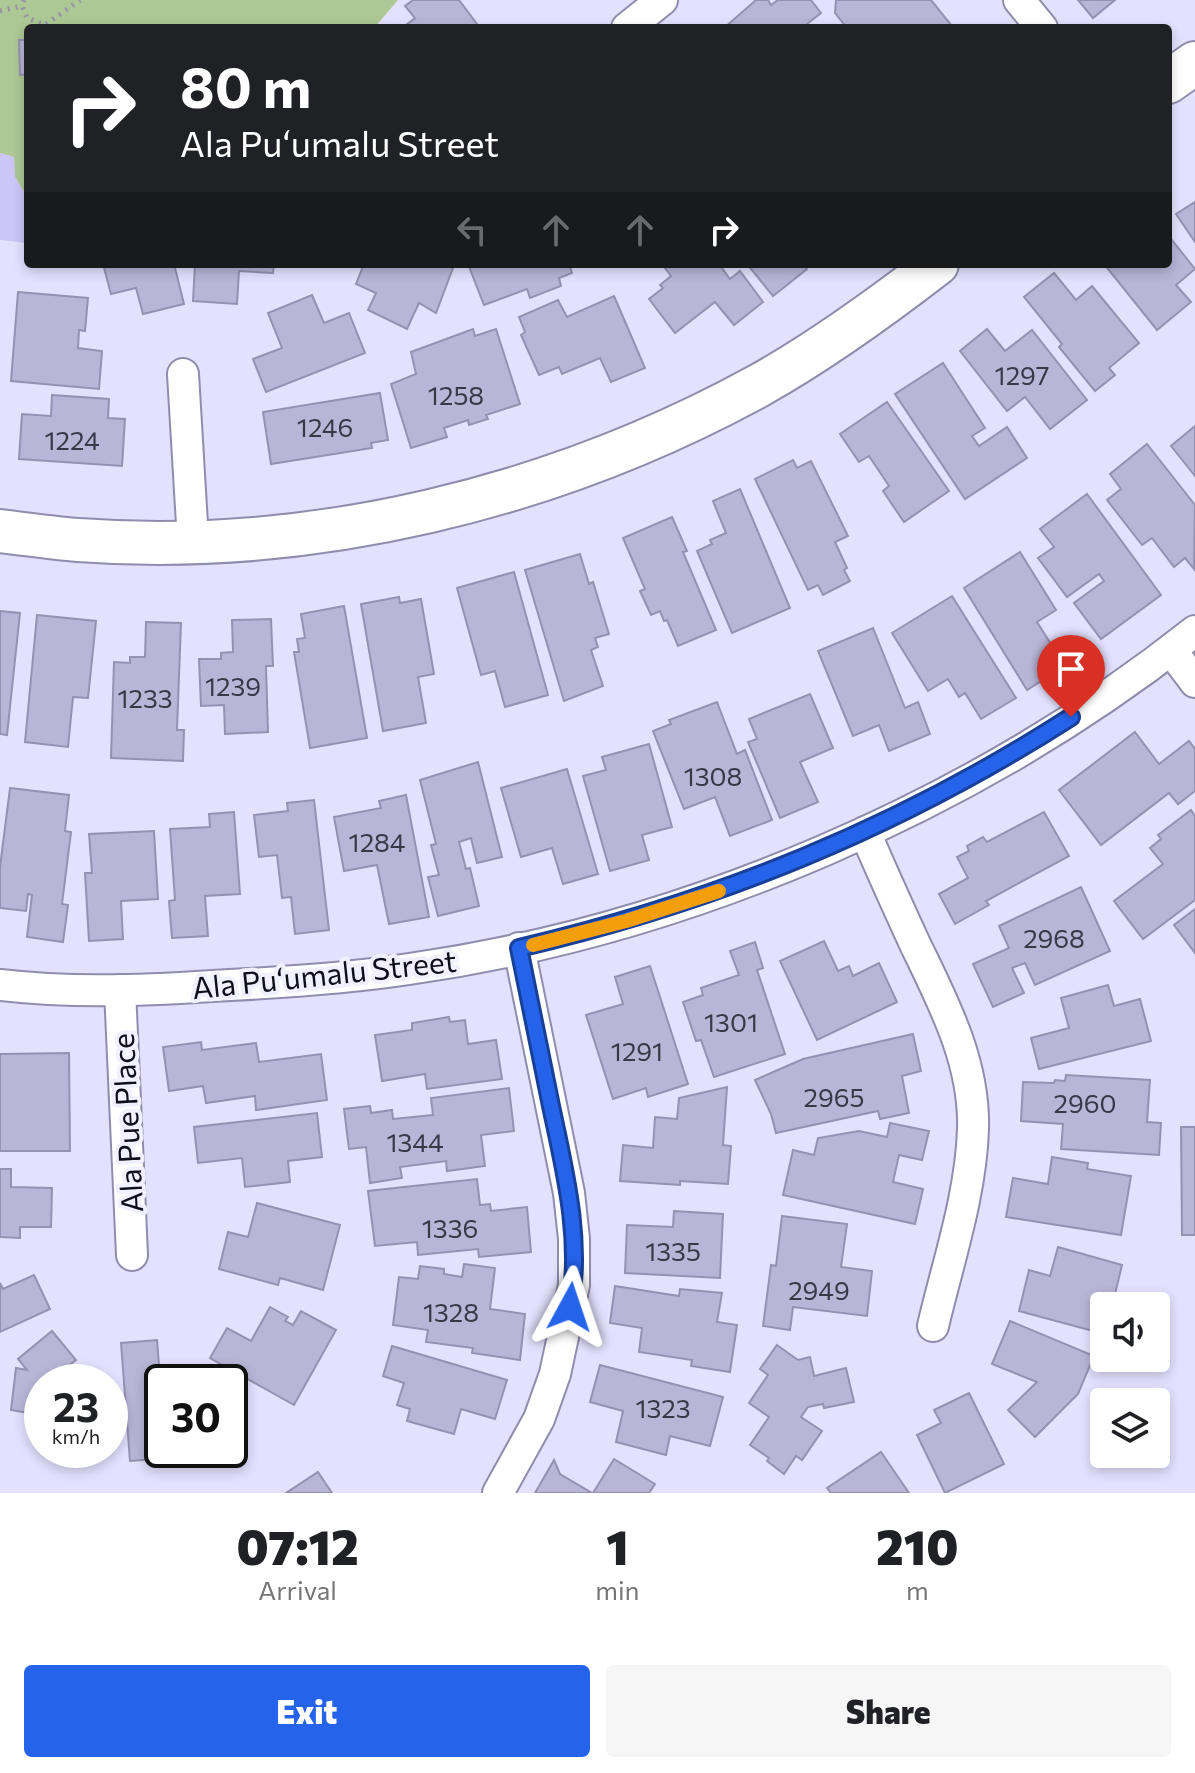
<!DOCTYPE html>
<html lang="en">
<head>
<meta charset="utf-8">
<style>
	:root { --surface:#fff; --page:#f6f6f6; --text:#202124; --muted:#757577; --accent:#2563eb }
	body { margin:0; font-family:Commissioner,sans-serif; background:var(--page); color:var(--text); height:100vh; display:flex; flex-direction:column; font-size:30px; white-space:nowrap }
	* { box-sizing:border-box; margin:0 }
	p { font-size:26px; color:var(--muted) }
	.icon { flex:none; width:44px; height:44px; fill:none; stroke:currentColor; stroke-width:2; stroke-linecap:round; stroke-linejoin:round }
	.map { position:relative; height:1493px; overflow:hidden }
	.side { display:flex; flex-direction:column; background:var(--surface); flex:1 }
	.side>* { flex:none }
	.top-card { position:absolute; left:24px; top:24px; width:1148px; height:244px; border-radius:8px; box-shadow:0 4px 12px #0003; background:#202124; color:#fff; overflow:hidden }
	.controls { position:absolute; left:1090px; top:1292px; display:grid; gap:16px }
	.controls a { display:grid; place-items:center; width:80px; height:80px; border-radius:8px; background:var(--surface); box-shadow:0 4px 12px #0003; font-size:40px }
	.speed { position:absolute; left:24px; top:1364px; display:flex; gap:16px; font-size:40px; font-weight:700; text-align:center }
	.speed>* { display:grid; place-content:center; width:104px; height:104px; border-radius:50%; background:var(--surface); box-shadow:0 4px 12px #0003; line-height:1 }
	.speed small { font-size:20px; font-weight:400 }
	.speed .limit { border:4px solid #111; border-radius:12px; background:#fff; color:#111 }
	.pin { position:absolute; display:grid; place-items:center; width:68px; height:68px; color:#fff; margin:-82px -34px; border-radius:50% 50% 50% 0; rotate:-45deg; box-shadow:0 0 8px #0007 }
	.pin .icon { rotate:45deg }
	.me { position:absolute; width:88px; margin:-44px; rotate:5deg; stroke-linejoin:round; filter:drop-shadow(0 0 6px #0008) }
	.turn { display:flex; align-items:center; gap:28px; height:168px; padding:0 24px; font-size:36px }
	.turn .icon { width:104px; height:104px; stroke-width:2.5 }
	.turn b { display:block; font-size:56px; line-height:68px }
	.lanes { display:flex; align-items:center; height:76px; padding:0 24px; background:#0003; justify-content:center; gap:40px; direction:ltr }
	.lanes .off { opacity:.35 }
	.eta { display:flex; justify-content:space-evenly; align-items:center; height:136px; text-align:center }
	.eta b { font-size:48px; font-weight:800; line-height:56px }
	.primary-button { display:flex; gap:16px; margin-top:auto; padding:16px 24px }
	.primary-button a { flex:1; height:92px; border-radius:8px; background:var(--accent); color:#fff; font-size:32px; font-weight:800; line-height:92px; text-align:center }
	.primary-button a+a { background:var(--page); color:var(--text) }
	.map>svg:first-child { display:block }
	.green { fill:#adc894 }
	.water { fill:#cbc6f7 }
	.building { fill:#b8b5d7; stroke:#9591b2; stroke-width:2 }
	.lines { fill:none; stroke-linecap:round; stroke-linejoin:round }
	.street-casing { stroke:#908cad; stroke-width:34 }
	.secondary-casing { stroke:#908cad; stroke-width:46 }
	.path { stroke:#9592a9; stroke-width:5; stroke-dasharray:2 6; stroke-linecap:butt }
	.street { stroke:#fff; stroke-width:30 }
	.secondary { stroke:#fff; stroke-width:42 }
	.route-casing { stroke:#184099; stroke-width:20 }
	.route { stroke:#2563eb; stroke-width:14 }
	.slow { stroke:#f59e0b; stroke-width:14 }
	.labels { text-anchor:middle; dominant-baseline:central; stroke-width:8; stroke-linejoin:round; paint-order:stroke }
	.number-label { font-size:26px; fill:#393848 }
	.street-label { font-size:30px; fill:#0f0e19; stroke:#f1f0ff }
</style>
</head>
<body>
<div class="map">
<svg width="1195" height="1493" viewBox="0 0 1195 1493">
	<rect width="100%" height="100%" fill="#e4e1fe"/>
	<!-- green -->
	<path class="green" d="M0 0H398L374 28H28V243H27V197L15 177 13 157 0 153Z"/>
	<!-- water -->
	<path class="water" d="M0 153 14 157 15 177 27 197V243L0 240Z"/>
	<!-- building -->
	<g class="building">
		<path d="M413 0H459L480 28H402L415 18 405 6Z"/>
		<path d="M756 0H768L771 5 778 0H811L821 13 807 24 809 28H724Z"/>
		<path d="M836 0H931L952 26 847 28 835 13Z"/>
		<path d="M1078 0H1115L1093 18Z"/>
		<path d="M19 40H28V74L20 75Z"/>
		<path d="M1195 202V242L1176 214Z"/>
		<path d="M1168 235 1195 269 1176 285 1191 302 1157 330 1104 264H1168Z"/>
		<path d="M103 264H174L184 304 143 314 136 288 111 294Z"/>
		<path d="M195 264H274L273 273 239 271 237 304 193 301Z"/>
		<path d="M364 264H445L453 268 436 313 419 303 407 329 368 310 376 293 356 284Z"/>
		<path d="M468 264H569L572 273 559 278 561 286 530 298 527 289 484 305Z"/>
		<path d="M662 264H719L730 279 740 271 763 302 734 325 715 302 675 333 649 299 663 288 660 285 671 276Z"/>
		<path d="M747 264H803L807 269 773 296Z"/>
		<path d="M1054 273 1076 300 1092 286 1139 343 1109 368 1115 375 1095 391 1059 347 1062 344 1024 297Z"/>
		<path d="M18 292 88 298 85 331 79 330 78 348 102 351 99 389 11 381Z"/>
		<path d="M312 295 324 323 349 313 365 353 266 392 253 359 282 348 268 313Z"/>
		<path d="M614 296 645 368 611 382 600 358 562 374 559 367 539 375 521 335 525 332 519 317 558 300 567 317Z"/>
		<path d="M473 329 475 336 496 329 520 404 486 415 488 419 469 425 468 420 444 428 447 437 411 448 391 384 416 374 411 352Z"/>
		<path d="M987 329 1005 351 1032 330 1087 400 1050 429 1025 397 1007 411 960 351Z"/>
		<path d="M943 363 985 428 972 436 979 446 1007 427 1027 458 965 499 895 394Z"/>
		<path d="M380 393 388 440 371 443 372 448 271 464 263 412Z"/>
		<path d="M52 395 109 399 108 418 125 419 122 466 19 459 22 414 51 416Z"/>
		<path d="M887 402 949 491 904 522 883 491 889 486 869 456 859 462 840 434Z"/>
		<path d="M1195 426V476L1171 446Z"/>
		<path d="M1147 444 1195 505 1194 569 1185 558 1174 567 1152 538 1142 545 1107 500 1121 489 1110 474Z"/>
		<path d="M793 460 797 468 811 461 848 536 835 542 847 568 844 570 850 581 823 595 818 585 808 590 755 479Z"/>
		<path d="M740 489 790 608 732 633 697 551 712 544 710 540 726 533 713 501Z"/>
		<path d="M1087 494 1161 595 1101 639 1074 603 1104 581 1099 574 1067 597 1038 558 1054 547 1040 529Z"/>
		<path d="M672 517 687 551 683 552 716 630 678 646 667 620 664 621 660 611 651 615 640 591 645 589 623 538Z"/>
		<path d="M1020 552 1056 610 1037 622 1065 666 1027 690 964 588Z"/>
		<path d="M580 554 589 584 593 582 609 634 595 638 598 647 591 650 603 686 564 701 525 570Z"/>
		<path d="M514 572 548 695 505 707 495 671 481 675 457 588Z"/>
		<path d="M952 596 1016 698 981 719 965 693 959 697 948 679 928 691 892 633Z"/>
		<path d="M399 597 400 603 421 599 434 674 418 677 426 723 383 731 361 604Z"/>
		<path d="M344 606 367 738 310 748 294 652H299L297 639 305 638 301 614Z"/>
		<path d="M0 611 20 613 7 735 0 734Z"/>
		<path d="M37 615 96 621 88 698 73 697 68 747 25 742Z"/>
		<path d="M271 619 273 666H266L268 732 225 734 224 705 201 706 199 659H221V653L233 652 232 620Z"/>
		<path d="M146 622 181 623 177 730H184L183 761 111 758 114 662 130 663V657H145Z"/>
		<path d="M873 628 905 708 918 702 930 734 889 751 879 725 853 736 818 651Z"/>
		<path d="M810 694 833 748 800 762 818 802 780 818 748 742 757 739 749 719Z"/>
		<path d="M717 702 737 754 745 750 772 820 730 836 715 797 684 809 653 731 671 724 669 720Z"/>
		<path d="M1135 732 1159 764 1189 741 1195 749V791L1178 804 1169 793 1101 845 1059 790Z"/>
		<path d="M649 744 672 827 642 835 649 860 610 871 583 776 606 770 602 757Z"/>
		<path d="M478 762 502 857 477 863 471 838 459 842 466 869 470 868 479 906 438 916 428 877 439 875 431 845 436 844 420 780Z"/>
		<path d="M567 769 598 874 563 884 552 848 521 857 501 788Z"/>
		<path d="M10 788 69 795 65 831 71 832 62 904 68 905 63 942 27 937 32 895 28 894 26 911 0 908V867Z"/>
		<path d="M406 795 429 917 389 924 377 865 344 871 334 817 381 808 379 801Z"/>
		<path d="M314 800 329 930 295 934 291 897 282 898 277 855 259 857 254 815 288 811 287 803Z"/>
		<path d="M1191 810 1195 816V900L1143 939 1114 901 1163 864 1150 848 1161 839 1158 835Z"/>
		<path d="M234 812 240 894 205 896 208 936 172 938 169 901 175 900 170 829 210 827 209 814Z"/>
		<path d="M1044 812 1069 856 986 901 989 905 955 924 939 894 968 878 957 857 969 851 967 846 983 837 987 842Z"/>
		<path d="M154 831 158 899 121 901 123 939 89 941 85 873H92L89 834Z"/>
		<path d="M1081 887 1110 951 1035 985 1025 963 1012 968 1024 993 993 1007 973 964 1009 948 999 926Z"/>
		<path d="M1195 909V953L1174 925Z"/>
		<path d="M824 941 838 971 849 966 853 976 879 963 897 1002 817 1040 780 961Z"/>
		<path d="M755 942 763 968 757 970 785 1054 714 1077 701 1040 696 1041 683 1002 703 995 701 988 739 975 730 951Z"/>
		<path d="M650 966 688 1084 648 1097 646 1088 613 1099 586 1015 623 1004 615 977Z"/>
		<path d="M1108 985 1114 1006 1140 999 1151 1041 1039 1069 1031 1038 1069 1028 1061 998Z"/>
		<path d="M449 1017 450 1022 465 1020 468 1044 496 1040 502 1079 427 1089 425 1074 382 1081 375 1035 412 1030V1023Z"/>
		<path d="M913 1034 921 1071 902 1076 909 1113 880 1119 878 1111 776 1133 771 1114 755 1080 803 1059Z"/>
		<path d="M201 1042 202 1050 256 1043 259 1062 321 1054 327 1100 256 1110 255 1096 206 1103 203 1086 169 1091 163 1047Z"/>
		<path d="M69 1053 70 1151H0V1054Z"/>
		<path d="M1066 1075 1150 1080 1147 1122 1161 1123 1159 1155 1061 1149 1063 1124 1021 1121 1023 1082 1054 1083 1055 1080 1065 1081Z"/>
		<path d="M727 1087 723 1145 731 1146 728 1184 680 1181V1185L620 1181 623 1145 653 1148 655 1117 677 1119 679 1098Z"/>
		<path d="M509 1088 514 1131 481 1135 485 1166 447 1171 446 1161 400 1167 402 1178 370 1183 366 1147 349 1149 344 1109 370 1106 371 1113 392 1110 393 1119 433 1115 431 1098Z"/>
		<path d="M317 1113 322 1157 288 1161 290 1182 245 1187 242 1158 198 1163 194 1127Z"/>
		<path d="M890 1123 929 1131 922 1160 899 1155 893 1182 923 1189 915 1224 783 1195 793 1150 814 1155 818 1138 859 1131 887 1137Z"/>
		<path d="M1181 1127H1195V1235H1182Z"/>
		<path d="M1052 1157 1088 1163 1087 1169 1131 1176 1121 1235 1006 1217 1013 1178 1048 1184Z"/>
		<path d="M0 1169H11V1187L52 1188 51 1227H20V1238L0 1237Z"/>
		<path d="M477 1179 480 1205 490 1204 491 1211 527 1207 531 1252 479 1257 478 1249 418 1255 417 1242 375 1246 368 1191Z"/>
		<path d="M257 1203 340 1225 323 1290 280 1278 278 1285 219 1269 228 1232 248 1237Z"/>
		<path d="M674 1211 723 1214 720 1278 625 1273 627 1225 673 1227Z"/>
		<path d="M782 1216 847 1224 841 1267 872 1271 867 1316 793 1307 790 1330 763 1326 771 1265 776 1266Z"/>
		<path d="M1058 1247 1122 1265 1115 1294 1126 1297 1124 1306H1104V1334L1019 1311 1029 1270 1050 1276Z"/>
		<path d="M464 1264 495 1268 490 1309 525 1314 520 1360 472 1353 473 1348 426 1342 428 1330 393 1325 399 1277 418 1279 420 1266 444 1269V1274L462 1277Z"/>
		<path d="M34 1275 50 1309 0 1332V1283L3 1289Z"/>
		<path d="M615 1286 679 1296 680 1289 722 1293 717 1322 737 1325 730 1372 691 1366 692 1360 639 1352 642 1328 610 1323Z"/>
		<path d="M270 1307 288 1317 285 1321 293 1325 301 1311 336 1330 294 1405 210 1358 227 1328 251 1341Z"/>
		<path d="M1010 1321 1094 1356 1078 1394 1035 1437 1008 1410 1037 1382 992 1364Z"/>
		<path d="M52 1331 76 1360 58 1374 105 1382H42V1431L32 1430 34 1414 11 1410 16 1368 27 1370 18 1359Z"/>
		<path d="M157 1340 160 1377 171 1376 170 1371 199 1369 200 1382H162V1450H184L185 1457 130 1461 121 1343Z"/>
		<path d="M777 1345 798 1360 810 1357 814 1376 846 1368 854 1402 824 1408 823 1404 808 1407 801 1417 822 1431 802 1460 796 1456 784 1474 767 1461 769 1458 750 1445 769 1417 749 1403 768 1375 760 1369Z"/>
		<path d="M392 1346 507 1380 495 1419 461 1409 454 1434 407 1421 410 1409 397 1405 404 1383 383 1376Z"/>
		<path d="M600 1365 723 1397 710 1446 670 1436 666 1455 616 1442 623 1411 590 1402Z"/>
		<path d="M969 1393 1004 1464 945 1493 917 1435 941 1423 934 1410Z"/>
		<path d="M881 1452 909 1493H831L827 1488Z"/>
		<path d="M614 1459 655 1484 649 1493H593Z"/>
		<path d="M554 1460 560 1474 592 1493H535Z"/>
		<path d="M318 1472 332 1493H286Z"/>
	</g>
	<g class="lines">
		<defs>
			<g id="street">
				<path d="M1019 0 1042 28"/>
				<path d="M627 28 662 0"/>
				<path d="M183 374 193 541"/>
				<path d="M1171 650 1195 682"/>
				<path d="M865 832C881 870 898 907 915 944 943 1002 975 1062 973 1129 971 1195 948 1262 933 1326"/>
				<path d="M0 985C76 994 154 990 230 985 290 982 350 978 409 969 686 930 976 805 1195 631"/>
				<path d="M120 990 132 1255"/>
				<path d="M498 1493 539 1419 555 1374 574 1285V1239L569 1193 519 948"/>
			</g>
			<g id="secondary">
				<path d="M1168 82 1195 63"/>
				<path d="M0 531C26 534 52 538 78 540 312 557 553 498 758 386 821 351 880 308 937 264"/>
			</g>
		</defs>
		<!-- street casing -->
		<use href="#street" class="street-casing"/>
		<!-- secondary casing -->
		<use href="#secondary" class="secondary-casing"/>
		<!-- path -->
		<g class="path">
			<path d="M24 0 22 6 27 18 45 25 80 0"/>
			<path d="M0 11 22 6"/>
		</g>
		<!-- street -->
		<use href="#street" class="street"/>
		<!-- secondary -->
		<use href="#secondary" class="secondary"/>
	</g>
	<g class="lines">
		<defs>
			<path id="route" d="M570 1307C582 1239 565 1172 551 1106 540 1053 530 1001 519 948 719 901 898 828 1071 717"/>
		</defs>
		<!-- route casing -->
		<use href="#route" class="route-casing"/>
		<!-- route -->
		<use href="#route" class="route"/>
		<!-- slow -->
		<path class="slow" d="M533 945 626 921 719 891"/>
	</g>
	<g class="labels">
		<!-- number labels -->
		<g class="number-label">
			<text x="1022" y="374">1297</text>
			<text x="456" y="394">1258</text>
			<text x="325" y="426">1246</text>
			<text x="72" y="439">1224</text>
			<text x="233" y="685">1239</text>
			<text x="145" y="697">1233</text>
			<text x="713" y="775">1308</text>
			<text x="377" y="841">1284</text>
			<text x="1054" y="937">2968</text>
			<text x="731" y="1021">1301</text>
			<text x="637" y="1050">1291</text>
			<text x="834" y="1096">2965</text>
			<text x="1085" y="1102">2960</text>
			<text x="415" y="1141">1344</text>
			<text x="450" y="1227">1336</text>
			<text x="673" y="1250">1335</text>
			<text x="819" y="1289">2949</text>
			<text x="451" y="1311">1328</text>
			<text x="663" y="1407">1323</text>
		</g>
		<!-- street labels -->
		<g class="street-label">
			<text transform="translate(324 973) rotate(-6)">Ala Puʻumalu Street</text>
			<text transform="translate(126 1123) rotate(-93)">Ala Pue Place</text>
		</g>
	</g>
</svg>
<div class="controls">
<a><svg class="icon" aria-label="sound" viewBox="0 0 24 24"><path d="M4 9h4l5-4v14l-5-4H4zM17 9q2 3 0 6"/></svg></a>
<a><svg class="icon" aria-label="layers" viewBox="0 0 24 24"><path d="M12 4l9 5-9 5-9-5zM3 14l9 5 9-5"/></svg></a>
</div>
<div class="speed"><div>23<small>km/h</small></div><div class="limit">30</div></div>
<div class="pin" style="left:1071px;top:717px;background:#d93025"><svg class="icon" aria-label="arrive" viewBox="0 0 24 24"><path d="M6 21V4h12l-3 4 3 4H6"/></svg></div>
<svg class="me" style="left:570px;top:1307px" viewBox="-20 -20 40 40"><path d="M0-17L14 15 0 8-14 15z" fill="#2563eb" stroke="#fff" stroke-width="4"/></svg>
<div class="top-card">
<div class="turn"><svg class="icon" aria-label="right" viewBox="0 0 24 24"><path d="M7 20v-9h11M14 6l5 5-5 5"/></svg><div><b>80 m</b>Ala Puʻumalu Street</div></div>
<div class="lanes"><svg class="icon off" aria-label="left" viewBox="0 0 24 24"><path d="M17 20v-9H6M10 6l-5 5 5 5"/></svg><svg class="icon off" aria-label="ahead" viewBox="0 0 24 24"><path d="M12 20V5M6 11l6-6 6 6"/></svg><svg class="icon off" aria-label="ahead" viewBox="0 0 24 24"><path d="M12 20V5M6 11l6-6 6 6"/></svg><svg class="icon" aria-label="right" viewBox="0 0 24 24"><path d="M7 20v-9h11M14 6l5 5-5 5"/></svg></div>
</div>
</div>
<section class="side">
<div class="eta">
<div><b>07:12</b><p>Arrival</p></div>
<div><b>1</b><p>min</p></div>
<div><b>210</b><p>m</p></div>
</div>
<div class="primary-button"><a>Exit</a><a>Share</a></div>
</section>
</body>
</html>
